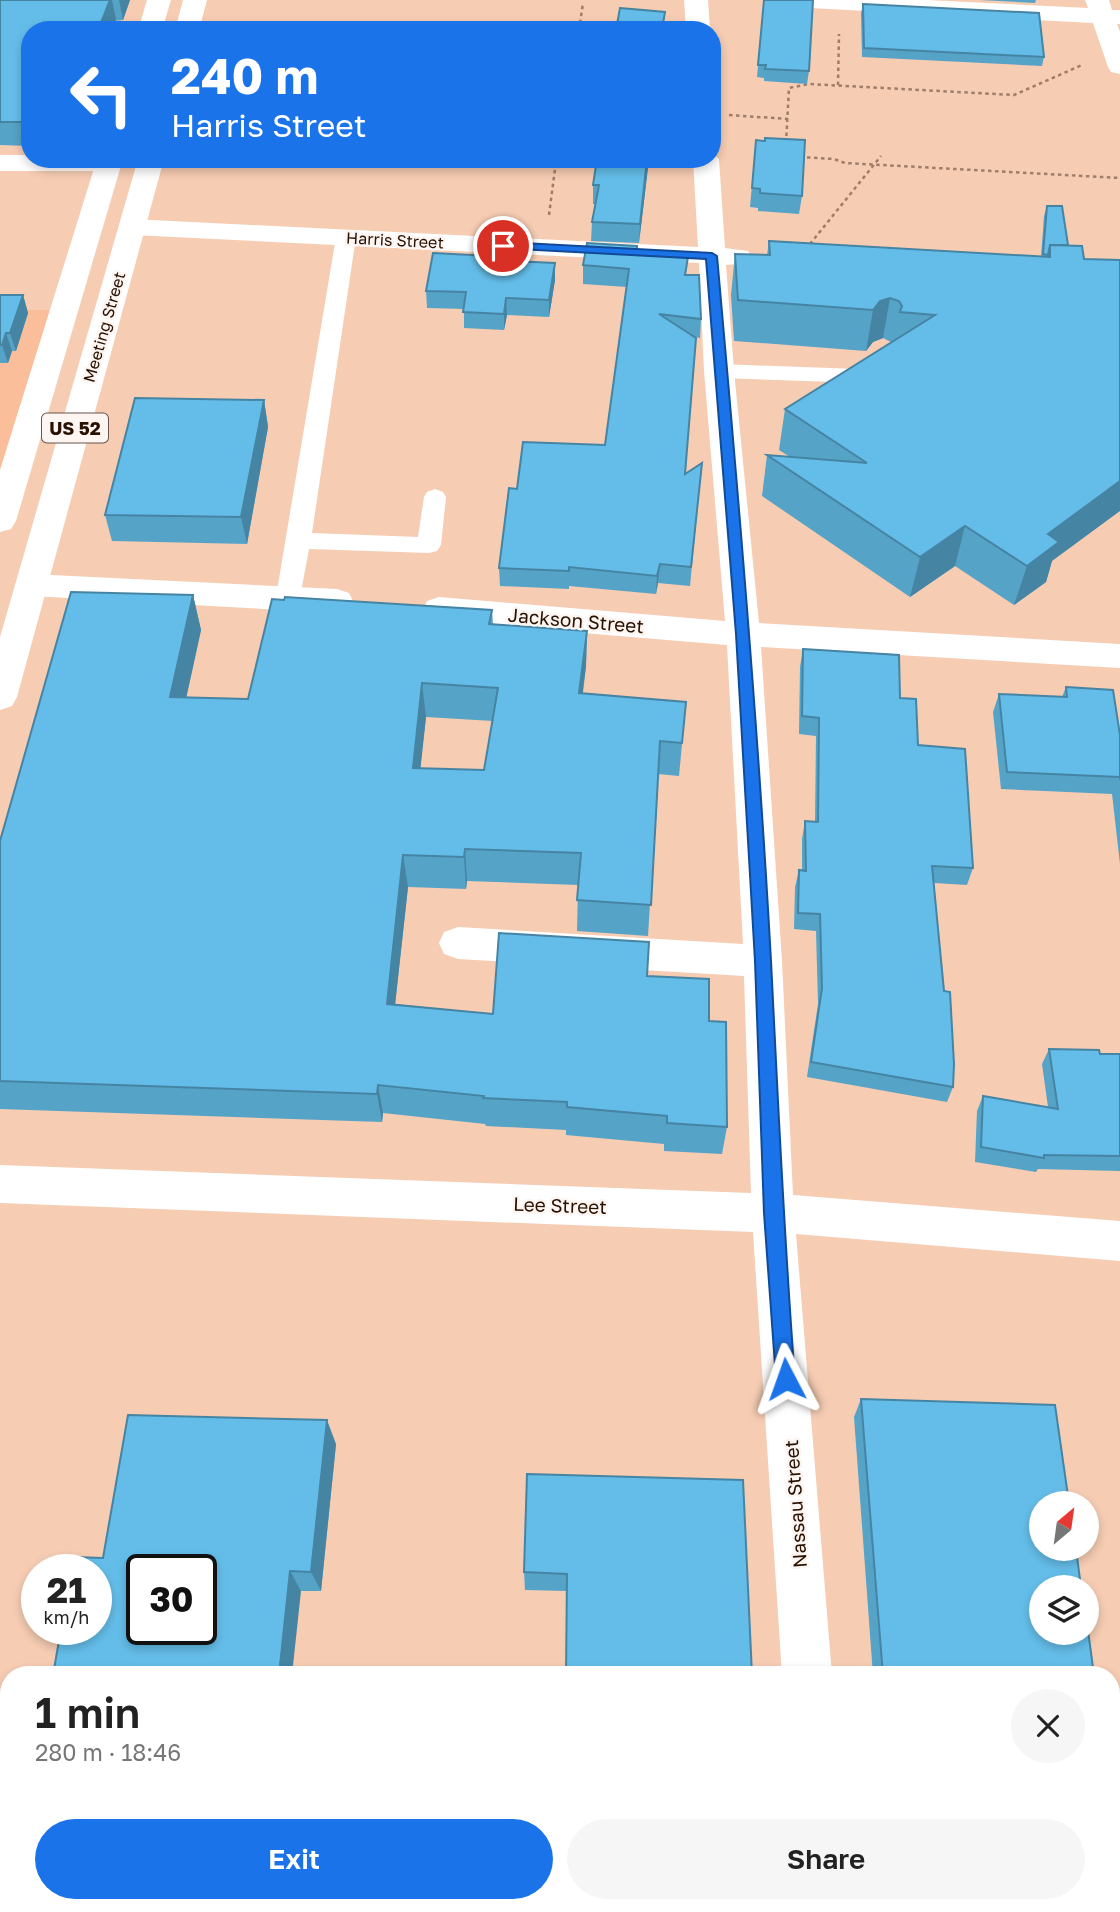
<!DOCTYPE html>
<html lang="en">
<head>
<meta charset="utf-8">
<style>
	:root { --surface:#fff; --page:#f6f6f6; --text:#222; --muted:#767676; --accent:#1a73e8 }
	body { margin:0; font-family:"Golos Text",sans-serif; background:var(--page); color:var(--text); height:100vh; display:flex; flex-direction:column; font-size:26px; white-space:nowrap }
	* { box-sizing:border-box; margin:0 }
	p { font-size:23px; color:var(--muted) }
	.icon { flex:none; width:38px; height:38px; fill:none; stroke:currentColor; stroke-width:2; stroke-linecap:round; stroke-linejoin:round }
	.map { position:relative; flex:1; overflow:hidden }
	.panel { position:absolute; left:0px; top:1666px; width:1120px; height:247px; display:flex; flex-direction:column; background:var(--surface); border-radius:28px 28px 0 0; box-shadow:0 4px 10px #0003 }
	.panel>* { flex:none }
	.top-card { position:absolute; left:21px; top:21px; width:700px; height:147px; border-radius:28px; box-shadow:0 4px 10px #0003; background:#1a73e8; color:#fff; overflow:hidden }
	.needle { width:46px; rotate:29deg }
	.buttons { position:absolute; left:1029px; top:1491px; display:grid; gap:14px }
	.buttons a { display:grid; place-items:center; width:70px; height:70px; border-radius:50%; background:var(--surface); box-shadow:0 4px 10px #0003; font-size:35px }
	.speed { position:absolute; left:21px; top:1554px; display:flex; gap:14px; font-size:35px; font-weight:700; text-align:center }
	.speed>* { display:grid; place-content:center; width:91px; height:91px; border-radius:50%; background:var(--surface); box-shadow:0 4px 10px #0003; line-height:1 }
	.speed small { font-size:18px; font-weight:400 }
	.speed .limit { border:4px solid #111; border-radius:10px; background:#fff; color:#111 }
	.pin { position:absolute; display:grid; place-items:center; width:60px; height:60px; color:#fff; margin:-30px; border:4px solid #fff; border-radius:50%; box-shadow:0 2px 7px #0007 }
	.me { position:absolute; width:77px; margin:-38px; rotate:356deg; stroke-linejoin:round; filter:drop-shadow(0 0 5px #0008) }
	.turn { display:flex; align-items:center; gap:24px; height:147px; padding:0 35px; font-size:32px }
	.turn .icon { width:91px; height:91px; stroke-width:2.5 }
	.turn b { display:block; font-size:49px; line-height:60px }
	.round { display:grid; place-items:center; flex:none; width:74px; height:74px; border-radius:37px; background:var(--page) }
	.overview { display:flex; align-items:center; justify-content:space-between; height:119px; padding:0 35px }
	h1 { font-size:42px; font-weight:600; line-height:52px }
	.button { display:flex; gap:14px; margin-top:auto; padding:14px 35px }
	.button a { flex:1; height:80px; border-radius:42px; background:var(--accent); color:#fff; font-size:28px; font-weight:600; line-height:80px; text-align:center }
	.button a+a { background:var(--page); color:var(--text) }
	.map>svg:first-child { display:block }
	.built { fill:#fbbe9a }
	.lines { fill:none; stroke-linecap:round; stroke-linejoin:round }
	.path { stroke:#9f7d68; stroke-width:2.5; stroke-dasharray:3.5 3.5; stroke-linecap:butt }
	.lane { fill:#fff; fill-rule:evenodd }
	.street { fill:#fff; fill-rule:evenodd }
	.primary { fill:#fff; fill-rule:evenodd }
	.wall { fill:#56a3c8; fill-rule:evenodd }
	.shaded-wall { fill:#4684a3 }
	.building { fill:#64bde9; stroke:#4684a3; stroke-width:2; fill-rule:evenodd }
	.route { fill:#1a73e8; stroke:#114b97; stroke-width:2 }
	.labels { text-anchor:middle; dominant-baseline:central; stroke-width:5; stroke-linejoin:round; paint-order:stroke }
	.far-street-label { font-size:16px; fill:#291102; stroke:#fcf5f1 }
	.shield { fill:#fcf5f1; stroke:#68554a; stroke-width:2 }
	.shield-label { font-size:18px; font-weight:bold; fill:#291102 }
	.street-label { font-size:19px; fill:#291102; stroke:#fcf5f1 }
</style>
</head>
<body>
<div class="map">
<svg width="1120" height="1912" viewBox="0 0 1120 1912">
	<rect width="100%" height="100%" fill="#f6ccb3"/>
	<!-- built -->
	<path class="built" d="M0 310H50L0 471Z"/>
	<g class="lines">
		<!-- path -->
		<g class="path">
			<path d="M579 30 583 3"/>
			<path d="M838 85 839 34"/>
			<path d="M729 115 788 119"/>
			<path d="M786 143 789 88 809 84 1014 95 1082 65"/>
			<path d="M800 157 834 159 845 163 1120 178"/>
			<path d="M549 215 555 169 562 159"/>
			<path d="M810 244 881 156"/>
		</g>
		<!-- lane -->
		<g class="lane">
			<path d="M346 231 356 237 312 533 418 537 424 497 427 492 435 489 443 492 446 497 441 545 437 551 429 553 309 549 300 597 296 603 288 605 280 603 276 597 336 237Z"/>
			<path d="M871 357 878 359 882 364 871 381 863 383 719 378 711 376 708 371 711 366 719 364 857 369 864 359Z"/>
			<path d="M1111 1711 1120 1712V1748H1111Z"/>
		</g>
		<!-- street -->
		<g class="street">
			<path d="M684 0H708L710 30H686Z"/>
			<path d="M779 0H927L1088 8 1085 0H1109L1112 10H1120V24H1117L1120 32V74L1111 72 1108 67 1093 23 791 7 783 5Z"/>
			<path d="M712 153 719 159 725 248 748 251 752 257 748 263 726 265 734 371 759 623 1120 644V668L761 647 782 961 793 1195 1120 1221V1261L796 1234 832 1675H782L753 1232 0 1203V1165L751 1193 744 976 458 959 444 954 439 943 444 932 458 927 743 944 727 645 439 621 427 617 423 609 427 601 439 597 725 621 704 371 699 263 132 235 122 233 119 227 122 221 132 219 698 247 693 159H712Z"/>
			<path d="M0 155H30V159H119L122 163 118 168 109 171H0Z"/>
			<path d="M31 574 337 589 349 593 353 601 349 609 337 613 31 596 19 593 15 585 19 577Z"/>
			<path d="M794 1904H848L849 1912H795Z"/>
		</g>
		<!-- primary -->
		<g class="primary">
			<path d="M147 0H171L162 30H138Z"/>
			<path d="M183 0H207L199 30H175Z"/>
			<path d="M97 159H123L16 521 11 529 0 532V470Z"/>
			<path d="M138 159H164L17 697 12 706 0 710V637Z"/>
		</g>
	</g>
	<!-- wall -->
	<g class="wall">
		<path d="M0 0H130L123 20 30 30V146L0 145Z"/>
		<path d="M764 0 809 71 807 84 764 81V78L757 77Z"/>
		<path d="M980 0H1036L1035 3Z"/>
		<path d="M863 4 1044 57 1042 66 862 57 861 13Z"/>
		<path d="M756 140 802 196 799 214 758 211V208L750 207Z"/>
		<path d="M391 159H539L538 168Z"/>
		<path d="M597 159H649L639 243 591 241 592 222 595 204H593V185Z"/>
		<path d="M1047 206H1062L1052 561 1046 582 1014 605 955 566 910 597 762 496 767 455 790 457 779 450 785 409 891 342 883 338 873 342 866 351 734 341 731 295 735 254 767 255 769 241 1041 257 1044 216Z"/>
		<path d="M637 253 686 275 701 319 700 338 695 337 685 474 702 463 690 586 658 583 656 594 569 586V589L500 586 499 568 517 489 605 445 627 287 583 284V265Z"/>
		<path d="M512 261 555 280 549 317 507 315 504 330 464 328V309L427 308 426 291Z"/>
		<path d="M0 295H23L28 313 16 351H12L8 363H0Z"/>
		<path d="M264 400 268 427 247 544 112 541 105 515Z"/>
		<path d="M193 595 201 630 186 698 248 699 492 610 493 624 587 631 586 666 583 693 686 702 679 776 658 774 648 936 577 931 578 885 467 881 466 889 408 887 395 1004 493 1014 647 976 709 1021 727 1127 722 1154 664 1151V1144L566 1135V1130L486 1126 485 1124 383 1113 382 1122 0 1109V841ZM426 717 493 721 484 770 420 768Z"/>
		<path d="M803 649 900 698 918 745 973 868 967 885 934 883 953 1087 947 1102 807 1077 818 1004 816 931 794 929 795 887 799 870H802V839L805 821 815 822 816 736 799 734 800 667Z"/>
		<path d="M1066 687 1120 735V864L1112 794 1001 789 993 712 999 694 1062 697Z"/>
		<path d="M1049 1049 1100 1054H1120V1171L1038 1169 1036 1172 975 1162 977 1111 983 1096 1048 1107 1042 1064Z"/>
		<path d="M861 1399 1094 1675H873L854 1417Z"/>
		<path d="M336 1444 321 1591H301L103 1558Z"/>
		<path d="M743 1480 567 1591 525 1590 524 1572Z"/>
		<path d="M913 1904H1111L1120 1912H913Z"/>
	</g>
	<!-- shaded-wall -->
	<g class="shaded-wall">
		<path d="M110 0H112L116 19 112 30H98Z"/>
		<path d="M119 0H130L123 20Z"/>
		<path d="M647 159H649L639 243 640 224Z"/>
		<path d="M555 263V280L549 317V300Z"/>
		<path d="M23 295 28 313 16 351 10 333Z"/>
		<path d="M506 298 507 315 504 330V314Z"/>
		<path d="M890 298 883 338 873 342 866 351 873 310 880 301Z"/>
		<path d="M6 333 12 351 8 363 2 345Z"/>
		<path d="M264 400 268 427 247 544 241 517Z"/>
		<path d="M1120 481V511L1052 561 1046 582 1014 605 1027 566 1048 534Z"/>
		<path d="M965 526 955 566 910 597 920 557Z"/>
		<path d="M660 564 658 583 656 594 657 576Z"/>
		<path d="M193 595 201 630 179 731 170 697Z"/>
		<path d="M587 631 586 666 578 727 579 693Z"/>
		<path d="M422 683 426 717 417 801 413 768Z"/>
		<path d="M465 849 467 881 466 889 464 857Z"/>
		<path d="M403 855 408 887 392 1033 387 1004Z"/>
		<path d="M378 1085 383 1113 382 1122 377 1094Z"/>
		<path d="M327 1420 336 1444 321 1591 311 1572Z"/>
		<path d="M290 1571 301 1591 292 1675H279Z"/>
		<path d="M290 1904H303L302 1912H289Z"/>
	</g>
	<!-- building -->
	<g class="building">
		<path d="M0 0H110L98 30H30V122H0Z"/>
		<path d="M764 0H813L809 71 765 69 766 65H758Z"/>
		<path d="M863 4 1039 13 1044 57 864 48Z"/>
		<path d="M620 8 665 12 662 30H616Z"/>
		<path d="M321 23 458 30H320Z"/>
		<path d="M765 138 805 140 802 196 760 193V189L752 188 756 140 765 141Z"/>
		<path d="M597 159H647L640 224 592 222 599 185H593Z"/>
		<path d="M1047 206H1062L1068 245H1050L1048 255 1043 254Z"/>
		<path d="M769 241 1050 257V245L1082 246 1084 259 1120 260V481L1048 534 1059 542 1027 566 965 526 920 557 767 455 867 463 785 409 935 315 900 312 902 306 899 301 890 298 880 301 873 310 738 300 735 254 770 255Z"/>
		<path d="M587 243 637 246V253L688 257 685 275H699L701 319 659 314 696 338 685 474 702 463 691 567 660 564 657 576 569 567V571L499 568 509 488 517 489 523 442 605 445 629 269 583 265Z"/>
		<path d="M433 253 512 257V261L555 263 549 300 506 298 504 314 463 312 466 292 426 291Z"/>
		<path d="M0 295H23L10 333H6L2 345H0Z"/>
		<path d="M135 398 264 400 241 517 105 515Z"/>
		<path d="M71 592 193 595 170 697 248 699 272 599 284 600 285 597 492 610 489 624 587 631 579 693 686 702 682 743 660 741 651 905 577 900 581 853 465 849 464 857 403 855 387 1004 493 1014 499 933 649 942 647 976 709 979V1021L726 1022 727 1127 667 1123V1116L567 1107V1102L483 1098 484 1096 378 1085 377 1094 0 1081V841ZM422 683 498 688 484 770 413 768Z"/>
		<path d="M803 649 899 655 900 698 916 699 918 745 965 749 973 868 932 866 944 991 950 992 954 1064 953 1087 811 1062 822 988 820 914 798 913 799 870 806 871 805 821 818 822 819 718 802 716Z"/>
		<path d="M1066 687 1113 690 1120 735V780V777L1007 772 999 694 1067 697Z"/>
		<path d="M1049 1049 1099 1050 1100 1054H1120V1156L1044 1155V1158L981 1147 983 1096 1058 1109Z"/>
		<path d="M861 1399 1055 1405 1069 1503H1041V1549H1076L1081 1587H1041V1633H1087V1623L1094 1675H883Z"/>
		<path d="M128 1415 327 1420 311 1572 290 1571 279 1675H53L61 1629H96V1570H72L74 1557 103 1558ZM142 1570H201V1629H142Z"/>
		<path d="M527 1474 743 1480 752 1675H566L567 1574 524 1572Z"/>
		<path d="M1111 1789 1120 1849V1912H924V1904H1111Z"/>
		<path d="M36 1904H290L289 1912H35Z"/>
		<rect x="520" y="1904" width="242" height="8"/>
	</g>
	<!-- route -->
	<path class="route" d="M503 242 712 253 717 256C738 491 758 726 771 961 778 1100 784 1240 795 1379L792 1385 786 1388 779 1385 776 1379 764 1213 755 961 736 634 706 259 499 248 498 246Z"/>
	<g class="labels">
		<!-- far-street labels -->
		<g class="far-street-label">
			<text transform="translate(395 240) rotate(3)">Harris Street</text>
			<text transform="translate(104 327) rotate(-74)">Meeting Street</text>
		</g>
		<!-- shield labels -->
		<rect class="shield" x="42" y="413.5" width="66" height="29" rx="5"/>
		<g class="shield-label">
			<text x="75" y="428">US 52</text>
		</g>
		<!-- street labels -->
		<g class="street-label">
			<text transform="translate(576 620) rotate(5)">Jackson Street</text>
			<text transform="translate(560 1205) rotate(2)">Lee Street</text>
			<text transform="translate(795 1504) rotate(-94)">Nassau Street</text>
		</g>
	</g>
</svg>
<div class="buttons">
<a><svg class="needle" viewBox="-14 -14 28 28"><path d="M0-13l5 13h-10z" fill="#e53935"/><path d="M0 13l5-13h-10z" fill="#767676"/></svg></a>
<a><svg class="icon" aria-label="layers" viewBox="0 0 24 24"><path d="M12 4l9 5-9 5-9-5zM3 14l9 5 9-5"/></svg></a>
</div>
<div class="speed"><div>21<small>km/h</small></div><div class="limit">30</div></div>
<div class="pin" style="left:503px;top:246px;background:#d93025"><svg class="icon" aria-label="arrive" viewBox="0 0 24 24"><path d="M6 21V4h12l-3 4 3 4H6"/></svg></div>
<svg class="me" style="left:786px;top:1379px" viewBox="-20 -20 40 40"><path d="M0-17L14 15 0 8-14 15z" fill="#1a73e8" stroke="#fff" stroke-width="4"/></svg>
<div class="top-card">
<div class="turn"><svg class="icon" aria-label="left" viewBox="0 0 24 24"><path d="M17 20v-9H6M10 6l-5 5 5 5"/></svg><div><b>240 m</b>Harris Street</div></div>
</div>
<section class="panel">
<div class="overview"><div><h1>1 min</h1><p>280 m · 18:46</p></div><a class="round"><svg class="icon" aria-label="close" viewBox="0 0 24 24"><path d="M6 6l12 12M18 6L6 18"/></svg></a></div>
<div class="button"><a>Exit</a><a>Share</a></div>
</section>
</div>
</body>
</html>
